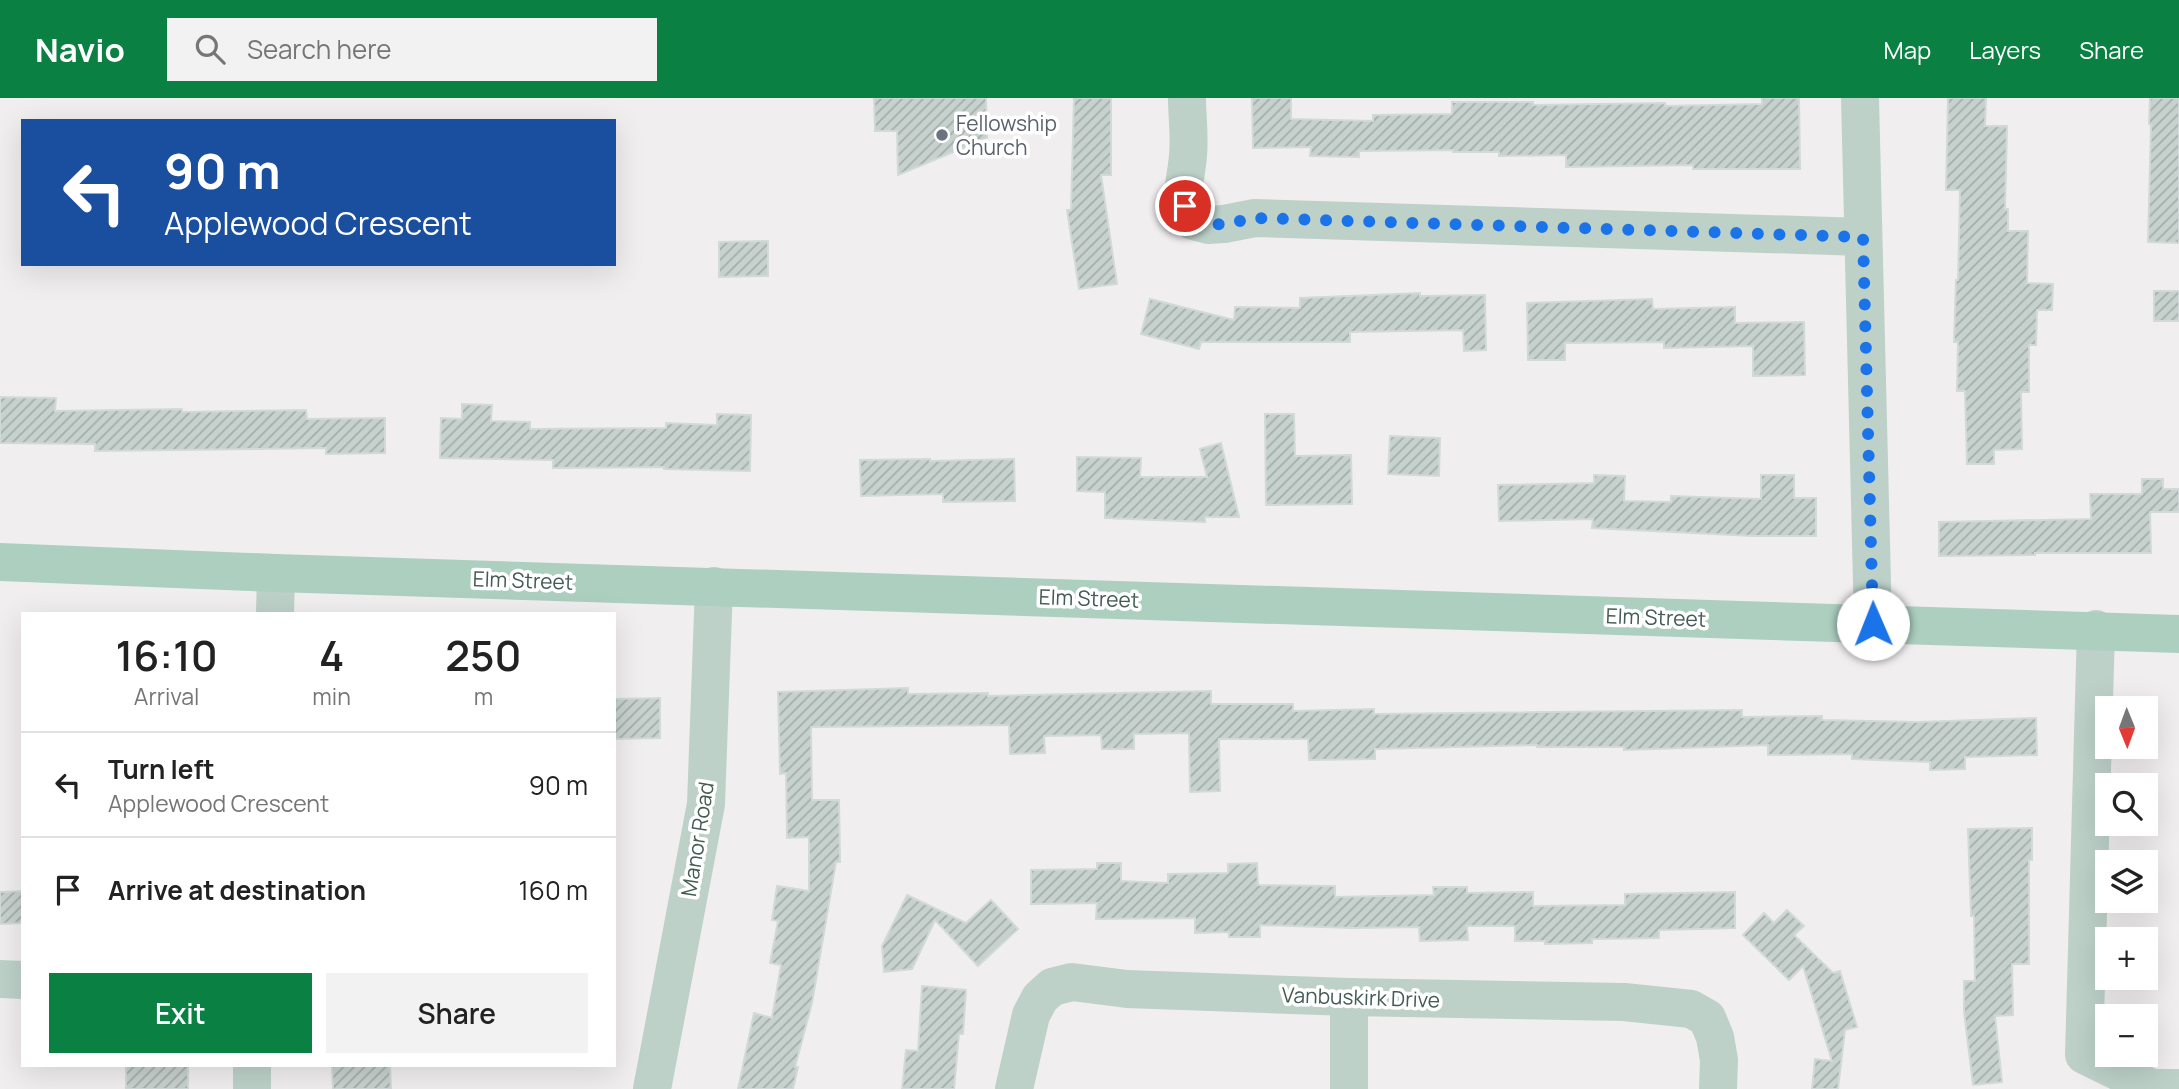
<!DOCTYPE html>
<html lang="en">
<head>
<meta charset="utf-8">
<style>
	:root { --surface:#fff; --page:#f2f2f2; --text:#222; --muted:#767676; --line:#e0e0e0; --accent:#0b8043 }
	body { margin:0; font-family:Manrope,sans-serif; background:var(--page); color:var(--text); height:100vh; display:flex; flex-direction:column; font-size:26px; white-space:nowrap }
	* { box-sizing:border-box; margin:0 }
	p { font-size:23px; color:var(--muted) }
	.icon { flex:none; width:38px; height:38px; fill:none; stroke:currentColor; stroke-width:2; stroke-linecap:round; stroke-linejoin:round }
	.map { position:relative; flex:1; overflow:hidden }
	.details { position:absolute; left:21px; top:514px; width:595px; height:455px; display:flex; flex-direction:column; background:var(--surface); border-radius:0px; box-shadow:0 7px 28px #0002 }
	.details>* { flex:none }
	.top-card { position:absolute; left:21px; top:21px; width:595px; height:147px; border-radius:0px; box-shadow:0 7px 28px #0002; background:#1a4fa0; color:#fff; overflow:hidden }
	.needle { width:46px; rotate:179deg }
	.controls { position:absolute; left:2095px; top:598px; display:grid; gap:14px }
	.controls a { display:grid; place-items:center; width:63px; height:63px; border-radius:0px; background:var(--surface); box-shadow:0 7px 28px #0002; font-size:35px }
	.pin { position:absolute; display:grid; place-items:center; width:60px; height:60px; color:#fff; margin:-30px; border:4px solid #fff; border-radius:50%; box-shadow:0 2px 7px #0007 }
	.me { position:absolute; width:77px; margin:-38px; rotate:359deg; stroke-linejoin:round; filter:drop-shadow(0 0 5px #0008) }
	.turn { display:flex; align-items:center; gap:24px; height:147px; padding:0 28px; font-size:32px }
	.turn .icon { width:91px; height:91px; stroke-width:2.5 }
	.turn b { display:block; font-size:49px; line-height:60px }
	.eta { display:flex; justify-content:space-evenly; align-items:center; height:119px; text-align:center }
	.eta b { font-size:42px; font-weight:600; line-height:49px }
	.cta { display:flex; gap:14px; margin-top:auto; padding:14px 28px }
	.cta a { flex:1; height:80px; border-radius:0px; background:var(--accent); color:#fff; font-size:28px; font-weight:600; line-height:80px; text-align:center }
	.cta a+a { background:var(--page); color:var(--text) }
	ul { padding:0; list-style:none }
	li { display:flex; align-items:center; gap:21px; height:105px; padding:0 28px; border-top:2px solid var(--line) }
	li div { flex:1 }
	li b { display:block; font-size:26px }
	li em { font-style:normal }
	header { display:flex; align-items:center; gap:42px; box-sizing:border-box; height:98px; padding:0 35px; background:var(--accent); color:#fff }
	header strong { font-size:33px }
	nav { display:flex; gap:38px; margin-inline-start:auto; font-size:24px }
	.search { width:490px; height:63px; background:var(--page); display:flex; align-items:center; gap:18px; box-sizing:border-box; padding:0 24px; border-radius:0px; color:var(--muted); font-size:26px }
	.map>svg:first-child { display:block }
	.building { fill:url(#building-hatch); stroke:#d1dad8; stroke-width:2 }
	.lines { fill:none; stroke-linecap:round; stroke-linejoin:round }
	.minor { stroke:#bdd1c9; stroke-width:38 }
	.major { stroke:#accfc0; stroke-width:38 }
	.route { stroke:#1a73e8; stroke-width:12; stroke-dasharray:0 21.6 }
	.worship-dot { fill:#6b7280; stroke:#fff; stroke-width:2.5 }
	.labels { text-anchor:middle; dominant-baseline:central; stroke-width:7; stroke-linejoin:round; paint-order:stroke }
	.worship-label { font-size:21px; fill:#5b616d; stroke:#fff; text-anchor:start }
	.street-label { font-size:21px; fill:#455c52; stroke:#fff }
</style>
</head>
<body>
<header>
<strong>Navio</strong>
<div class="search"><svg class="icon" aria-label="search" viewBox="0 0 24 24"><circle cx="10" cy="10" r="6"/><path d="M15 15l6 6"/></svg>Search here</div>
<nav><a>Map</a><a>Layers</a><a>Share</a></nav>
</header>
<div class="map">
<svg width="2179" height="991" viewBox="0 0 2179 991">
	<defs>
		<pattern id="building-hatch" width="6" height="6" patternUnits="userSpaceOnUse" patternTransform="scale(1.75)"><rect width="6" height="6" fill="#c7d1ce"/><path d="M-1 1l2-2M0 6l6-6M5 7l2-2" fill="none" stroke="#a3adaa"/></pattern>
	</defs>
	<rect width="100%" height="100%" fill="#f1eef0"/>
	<!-- building -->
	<g class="building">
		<path d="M874 0H986L987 40 898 77 897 33H875Z"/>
		<path d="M1074 0H1111V77H1101L1117 186 1079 191 1067 112H1071Z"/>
		<path d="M1252 0H1291V21L1373 23V17L1452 16V4H1533V7L1665 5V8L1762 6V0H1799L1800 71H1693V67L1566 69V57L1499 58V54H1453V52L1359 53V59L1310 58 1311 49 1253 50Z"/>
		<path d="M1948 0H1986L1985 28H2007L2005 111H2008V133H2028L2027 185 2053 186 2052 212H2037L2036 247H2029V294H2021L2022 351 1994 352V366H1967L1965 293H1957L1958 244H1954L1956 182H1958L1960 92H1946Z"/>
		<path d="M2150 0H2179V145L2148 144 2151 27 2149 26Z"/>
		<path d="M768 143V178L719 179V144Z"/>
		<rect x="2154" y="193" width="25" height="30"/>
		<path d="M1420 195V198L1485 197 1486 252 1464 253 1463 232 1350 234V244H1201L1199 251 1141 236 1150 201 1234 222 1235 209 1300 210V200Z"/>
		<path d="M1652 201 1653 211 1735 209V225L1804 224 1805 277 1753 278V248L1664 250V244L1565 245V262H1528L1527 205Z"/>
		<path d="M0 299 56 300 55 313 182 311V314L306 312 307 321 385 320V355L326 356V350L95 353V346L0 345Z"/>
		<path d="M462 306 492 307 491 323 530 324V331L666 330V325L717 327V316L751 317 750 373 664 371V369L553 370V362L440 360 441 320 462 321Z"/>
		<path d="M1265 316H1294L1295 358 1351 357 1352 406 1266 407Z"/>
		<path d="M1390 338 1440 340 1439 378 1388 376Z"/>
		<path d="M1221 345 1239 419H1205V424L1105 420V394L1077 393V359L1141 360 1140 379H1207L1200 351Z"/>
		<path d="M930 361V363L1014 361 1015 403 943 404V396L861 398 860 362Z"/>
		<path d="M1594 377 1625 378 1624 403 1671 404V398L1761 401V377H1794V400H1816V438H1753L1592 430 1593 421 1499 423 1498 387 1594 385Z"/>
		<path d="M2142 381H2163V391H2179V414H2150L2151 455H2035V457L1939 458V424L2091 421 2090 396H2142Z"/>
		<path d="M908 590V596L988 595V598L1211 593V606H1293V613L1374 611V616L1742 612V619L1822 618V622L1918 624 2036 620 2037 657 1965 659V671L1930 672V664L1852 661V656L1768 657V647L1624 652V649H1537V647L1375 651V661L1309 662 1308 641H1219L1220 693 1190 694 1189 635 1134 636V651H1102L1101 637 1044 638 1045 655 1010 656 1009 627 811 629 812 702H839L840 764H836L812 905 795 969H798L793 991H738L754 915 772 920 781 867 770 865 778 823 772 822 777 788 809 793V739L787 740 786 675 780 676 778 594Z"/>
		<path d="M660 600V640L614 641V601Z"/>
		<path d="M2032 730V762H2029V866H2012L2013 917 1995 918 2002 984 1973 987 1964 914V883H1975L1974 818H1971L1968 731Z"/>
		<path d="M1097 765H1121V783L1168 785V776L1228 775V766L1257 765 1258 787 1335 788V799L1434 797 1433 789H1467V795L1533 794V808L1625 807V796L1735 794V830L1659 832V840L1592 841V845L1545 846V843H1515V828H1467L1468 842 1420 843 1419 829 1352 830 1260 827V839H1229V834L1195 835V820L1096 821 1097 805 1031 806V772L1097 771Z"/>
		<path d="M23 793V825L0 826V794Z"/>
		<path d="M907 797 966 825 991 802 1018 831 978 868 935 822 912 871 884 874 882 848Z"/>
		<path d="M1787 812 1804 828 1794 837 1833 875 1840 873 1857 929 1845 932 1838 991H1812L1815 961 1832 963 1803 868 1789 882 1743 837 1764 815 1774 825Z"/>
		<path d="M922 888 966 892 963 936H959L954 991H902L906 952 918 953Z"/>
		<rect x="126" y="968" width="62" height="23"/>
		<path d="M332 968H390L391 991H333Z"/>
	</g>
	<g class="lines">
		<!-- minor -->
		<g class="minor">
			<path d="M1187 0C1187 19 1190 38 1188 57 1186 87 1177 94 1193 123L1208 127 1224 126 1255 120 1863 139"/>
			<path d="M1860 0 1873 526"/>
			<path d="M275 516 276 475"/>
			<path d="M2096 531 2084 957 2152 990H2179"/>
			<path d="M0 881 23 882"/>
			<path d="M252 991V968"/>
			<path d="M652 991 706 706 714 488"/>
			<path d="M1014 991 1031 917 1040 900 1052 889 1072 884 1127 891 1349 899 1624 904 1691 911 1707 920 1715 939 1719 962 1718 991"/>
			<path d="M1349 991V899"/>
		</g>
		<!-- major -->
		<path class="major" d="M0 464 276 475 2179 536"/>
	</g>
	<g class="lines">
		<!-- route -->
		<path class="route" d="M1185 108 1193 123 1208 127 1224 126 1255 120 1863 139 1873 526"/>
	</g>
	<!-- markers -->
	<circle class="worship-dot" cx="942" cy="37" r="7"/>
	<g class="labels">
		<!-- worship labels -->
		<g class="worship-label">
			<text x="956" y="25">Fellowship<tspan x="956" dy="24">Church</tspan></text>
		</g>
		<!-- street labels -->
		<g class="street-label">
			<text transform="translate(523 482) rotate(2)">Elm Street</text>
			<text transform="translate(1089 500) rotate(2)">Elm Street</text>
			<text transform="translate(1656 519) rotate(2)">Elm Street</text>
			<text transform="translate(697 741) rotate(-81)">Manor Road</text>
			<text transform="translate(1361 899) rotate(2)">Vanbuskirk Drive</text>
		</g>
	</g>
</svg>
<div class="controls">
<a><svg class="needle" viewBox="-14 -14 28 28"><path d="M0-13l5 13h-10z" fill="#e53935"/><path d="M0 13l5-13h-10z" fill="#767676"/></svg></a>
<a><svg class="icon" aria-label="search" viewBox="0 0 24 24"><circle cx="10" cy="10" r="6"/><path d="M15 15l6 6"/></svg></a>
<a><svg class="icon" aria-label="layers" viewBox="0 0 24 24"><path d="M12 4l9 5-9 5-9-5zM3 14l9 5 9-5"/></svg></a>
<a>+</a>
<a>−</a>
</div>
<div class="pin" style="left:1185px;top:108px;background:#d93025"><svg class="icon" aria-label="arrive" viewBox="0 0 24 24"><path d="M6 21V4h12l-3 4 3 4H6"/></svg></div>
<svg class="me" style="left:1873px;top:526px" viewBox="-20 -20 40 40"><circle r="19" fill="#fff"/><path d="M0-13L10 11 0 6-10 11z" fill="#1a73e8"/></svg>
<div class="top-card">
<div class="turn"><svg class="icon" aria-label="left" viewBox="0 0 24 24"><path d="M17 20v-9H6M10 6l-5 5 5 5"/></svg><div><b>90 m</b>Applewood Crescent</div></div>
</div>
<section class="details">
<div class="eta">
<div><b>16:10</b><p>Arrival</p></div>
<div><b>4</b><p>min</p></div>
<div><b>250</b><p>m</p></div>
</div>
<ul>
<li><svg class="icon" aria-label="left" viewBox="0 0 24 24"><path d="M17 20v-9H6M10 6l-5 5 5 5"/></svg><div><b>Turn left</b><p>Applewood Crescent</p></div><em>90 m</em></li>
<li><svg class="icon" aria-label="arrive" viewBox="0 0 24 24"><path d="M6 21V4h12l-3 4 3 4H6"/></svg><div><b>Arrive at destination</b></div><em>160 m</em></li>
</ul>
<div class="cta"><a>Exit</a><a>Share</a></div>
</section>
</div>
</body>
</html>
